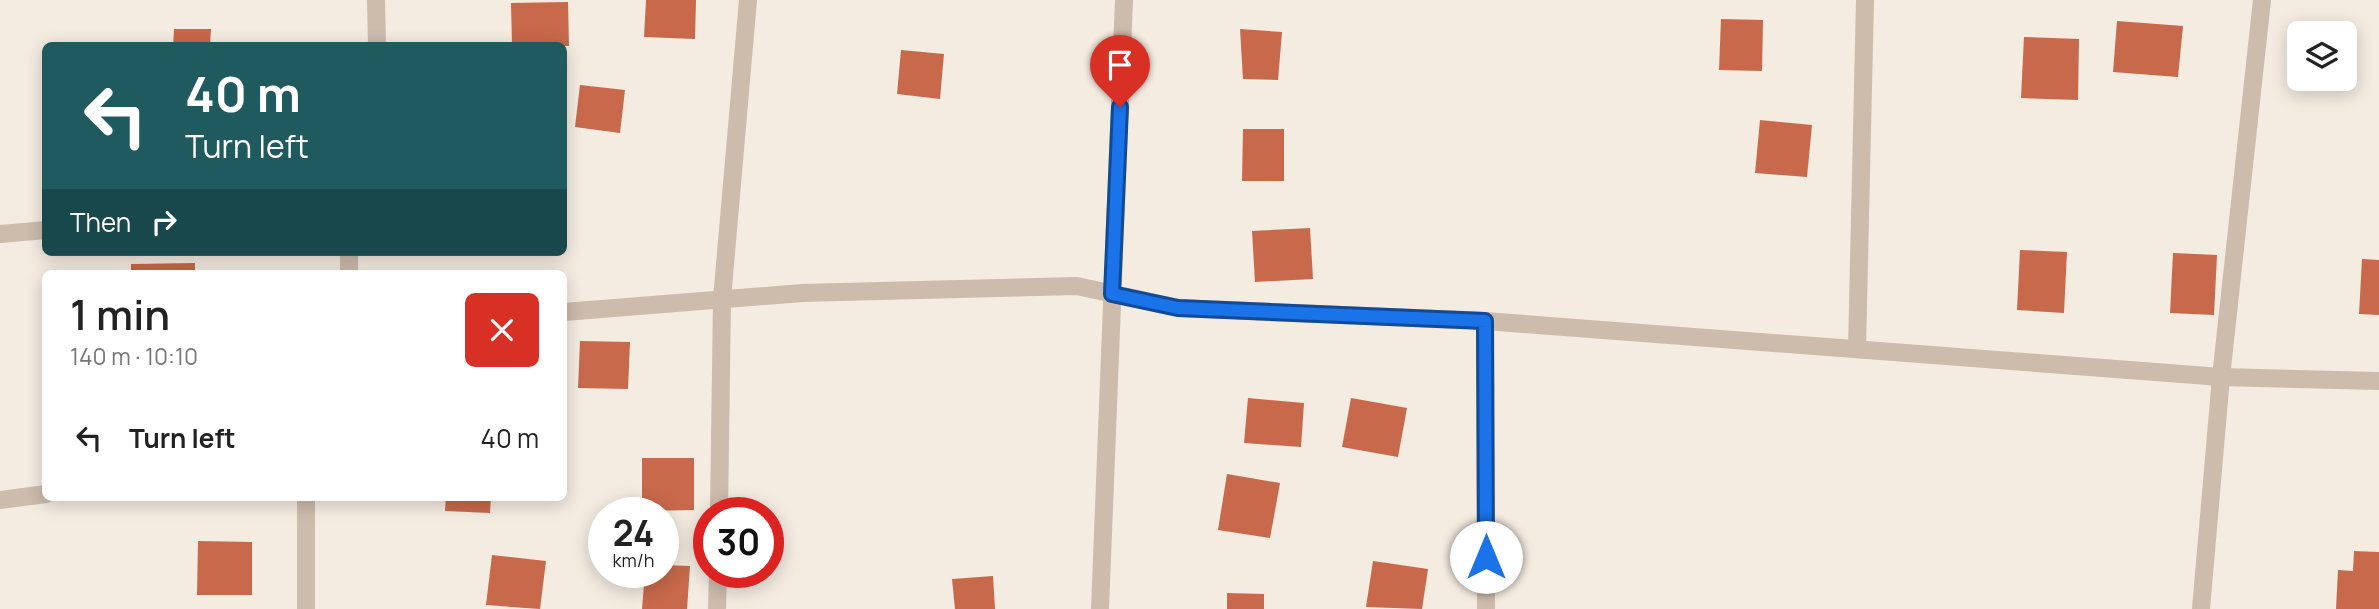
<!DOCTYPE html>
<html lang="en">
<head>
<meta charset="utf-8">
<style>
	:root { --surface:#fff; --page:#f6f6f6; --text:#222; --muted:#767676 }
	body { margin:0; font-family:Manrope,sans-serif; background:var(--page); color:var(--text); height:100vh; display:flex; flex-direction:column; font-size:26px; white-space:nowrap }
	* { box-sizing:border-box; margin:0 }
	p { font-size:23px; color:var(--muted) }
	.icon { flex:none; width:38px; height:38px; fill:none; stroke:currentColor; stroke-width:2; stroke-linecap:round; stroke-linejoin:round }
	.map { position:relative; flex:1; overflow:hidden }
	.side { position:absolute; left:42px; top:270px; width:525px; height:231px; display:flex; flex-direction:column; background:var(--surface); border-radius:10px; box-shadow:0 4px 18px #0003 }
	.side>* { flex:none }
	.guide { position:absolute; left:42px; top:42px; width:525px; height:214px; border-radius:10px; box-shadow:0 4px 18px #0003; background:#1f5a5e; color:#fff; overflow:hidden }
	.buttons { position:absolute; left:2287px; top:21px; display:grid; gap:14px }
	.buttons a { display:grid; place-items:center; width:70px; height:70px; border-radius:10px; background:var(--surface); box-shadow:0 4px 18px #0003; font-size:35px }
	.speed { position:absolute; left:588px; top:497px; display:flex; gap:14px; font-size:35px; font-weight:700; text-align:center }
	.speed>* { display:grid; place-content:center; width:91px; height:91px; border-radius:50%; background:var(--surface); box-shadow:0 4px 18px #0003; line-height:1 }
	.speed small { font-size:18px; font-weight:400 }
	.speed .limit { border:10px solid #d22; background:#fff; color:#111 }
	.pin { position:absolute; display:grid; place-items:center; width:60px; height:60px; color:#fff; margin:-72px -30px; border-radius:50% 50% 50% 0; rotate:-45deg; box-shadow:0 0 7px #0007 }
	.pin .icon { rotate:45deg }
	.me { position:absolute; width:77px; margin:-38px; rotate:0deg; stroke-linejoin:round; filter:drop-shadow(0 0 5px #0008) }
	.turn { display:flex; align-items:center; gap:24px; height:147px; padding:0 28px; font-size:32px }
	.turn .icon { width:91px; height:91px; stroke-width:2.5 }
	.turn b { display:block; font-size:49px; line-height:60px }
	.then { display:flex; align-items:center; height:66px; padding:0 28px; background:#0003; gap:14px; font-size:26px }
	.round { display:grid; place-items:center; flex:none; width:74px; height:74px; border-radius:10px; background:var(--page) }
	.head { display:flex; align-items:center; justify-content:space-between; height:119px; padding:0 28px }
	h1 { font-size:42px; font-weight:600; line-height:52px }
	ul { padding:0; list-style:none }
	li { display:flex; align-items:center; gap:21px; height:98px; padding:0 28px }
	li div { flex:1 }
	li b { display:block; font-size:26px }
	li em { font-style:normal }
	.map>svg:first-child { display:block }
	.building { fill:#c8694b }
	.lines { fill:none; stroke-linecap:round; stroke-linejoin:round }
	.minor { stroke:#cdbbac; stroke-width:18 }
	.route-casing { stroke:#114b97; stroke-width:18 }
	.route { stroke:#1a73e8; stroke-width:12 }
</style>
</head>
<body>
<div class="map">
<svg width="2379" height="609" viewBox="0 0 2379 609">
	<rect width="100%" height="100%" fill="#f4ebe1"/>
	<!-- building -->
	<g class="building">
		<path d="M646 0H696L695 39 644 37Z"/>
		<path d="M568 2 569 46H512L511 3Z"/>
		<path d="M1721 19 1763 20 1762 71 1719 70Z"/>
		<path d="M2117 21 2183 26 2178 77 2113 72Z"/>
		<path d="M174 29H211L210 46H173Z"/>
		<path d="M1240 29 1282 32 1278 80 1243 79Z"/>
		<path d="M2024 37 2079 39 2078 100 2021 98Z"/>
		<path d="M901 50 944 54 940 99 897 94Z"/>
		<path d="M580 85 625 90 620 133 575 127Z"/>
		<path d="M1760 120 1812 125 1807 177 1755 173Z"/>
		<path d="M1243 129H1284V181H1242Z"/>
		<path d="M1310 228 1313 279 1255 282 1252 231Z"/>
		<path d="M2020 250 2067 252 2064 313 2017 310Z"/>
		<path d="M2173 253 2217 255 2214 315 2170 313Z"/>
		<path d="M2362 259 2379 260V315L2359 314Z"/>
		<path d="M195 263V273H131V264Z"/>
		<path d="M580 341 630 342 628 389 578 388Z"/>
		<path d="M1248 398 1304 403 1301 447 1244 443Z"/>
		<path d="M1351 398 1407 408 1398 457 1342 447Z"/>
		<path d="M642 458H694V510L642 511Z"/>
		<path d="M1227 474 1280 483 1270 538 1218 530Z"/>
		<path d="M446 497H491L490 513 445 511Z"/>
		<path d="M198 541 252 542V595H197Z"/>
		<path d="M2354 551 2379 552V609H2336L2338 570 2353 571Z"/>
		<path d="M492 555 546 561 540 609 486 605Z"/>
		<path d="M1373 561 1428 569 1422 609 1366 607Z"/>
		<path d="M663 565 690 566 687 609H642L645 572H663Z"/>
		<path d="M993 576 995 609H955L952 579Z"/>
		<path d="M1227 593 1264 594V609H1227Z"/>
	</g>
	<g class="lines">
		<!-- minor -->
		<g class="minor">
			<path d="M376 0 377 46"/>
			<path d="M0 234 46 230"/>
			<path d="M349 252V273"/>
			<path d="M564 312 802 293 1077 286 1178 308 1485 321 2221 377 2379 381"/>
			<path d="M1485 321 1486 609"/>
			<path d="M1857 349 1865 0"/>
			<path d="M0 500 46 494"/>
			<path d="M719 513 722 299 748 0"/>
			<path d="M306 609V497"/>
			<path d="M717 609 718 572"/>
			<path d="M1100 609 1124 0"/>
			<path d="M2201 609 2221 377 2262 0"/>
		</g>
	</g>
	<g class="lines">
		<defs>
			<path id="route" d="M1120 107 1112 294 1178 308 1485 321 1486 557"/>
		</defs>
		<!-- route casing -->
		<use href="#route" class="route-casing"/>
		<!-- route -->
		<use href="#route" class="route"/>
	</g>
</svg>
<div class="buttons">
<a><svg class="icon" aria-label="layers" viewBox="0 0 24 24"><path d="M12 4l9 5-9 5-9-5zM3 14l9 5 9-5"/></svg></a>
</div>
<div class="speed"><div>24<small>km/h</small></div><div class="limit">30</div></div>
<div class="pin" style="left:1120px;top:107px;background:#d93025"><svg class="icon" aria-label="arrive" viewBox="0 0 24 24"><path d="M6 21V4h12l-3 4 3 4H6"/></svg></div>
<svg class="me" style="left:1486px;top:557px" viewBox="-20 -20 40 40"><circle r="19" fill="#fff"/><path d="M0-13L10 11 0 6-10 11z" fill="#1a73e8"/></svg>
<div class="guide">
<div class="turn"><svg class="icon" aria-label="left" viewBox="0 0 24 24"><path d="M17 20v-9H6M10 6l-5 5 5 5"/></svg><div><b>40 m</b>Turn left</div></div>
<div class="then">Then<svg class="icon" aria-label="right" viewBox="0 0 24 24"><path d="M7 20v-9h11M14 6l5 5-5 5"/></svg></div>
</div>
<section class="side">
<div class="head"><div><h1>1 min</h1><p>140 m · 10:10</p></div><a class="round" style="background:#d93025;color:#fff"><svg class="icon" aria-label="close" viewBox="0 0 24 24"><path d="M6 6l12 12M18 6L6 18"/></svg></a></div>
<ul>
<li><svg class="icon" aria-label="left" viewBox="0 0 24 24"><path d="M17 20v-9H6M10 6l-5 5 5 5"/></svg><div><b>Turn left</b></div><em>40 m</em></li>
</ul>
</section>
</div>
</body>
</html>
